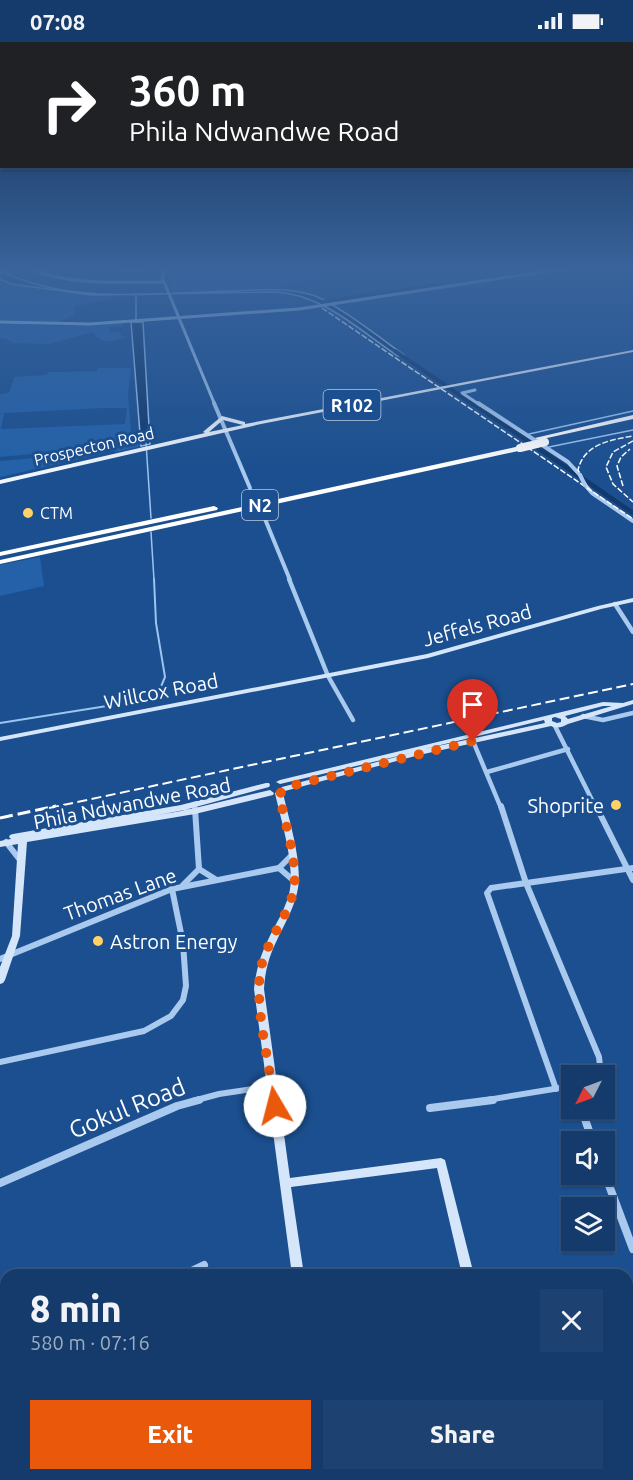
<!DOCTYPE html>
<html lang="en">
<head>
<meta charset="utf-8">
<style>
	:root { --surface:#143b6b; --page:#1d4271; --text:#f1f3f6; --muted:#9dadc1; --line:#33557e; --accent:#ea580c }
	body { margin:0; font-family:Ubuntu,sans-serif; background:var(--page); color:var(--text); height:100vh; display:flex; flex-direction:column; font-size:22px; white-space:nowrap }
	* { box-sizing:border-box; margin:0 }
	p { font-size:20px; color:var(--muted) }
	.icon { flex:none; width:33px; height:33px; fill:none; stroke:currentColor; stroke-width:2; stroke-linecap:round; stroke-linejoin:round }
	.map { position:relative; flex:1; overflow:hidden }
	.details { position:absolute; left:0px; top:1227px; width:633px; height:212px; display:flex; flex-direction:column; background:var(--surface); border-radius:18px 18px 0 0; box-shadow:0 2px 4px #0004,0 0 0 2px var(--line) }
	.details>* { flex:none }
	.guide { position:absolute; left:0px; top:0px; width:633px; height:126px; box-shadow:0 2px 4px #0004,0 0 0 2px var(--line); background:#202124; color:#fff; overflow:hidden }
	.needle { width:39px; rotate:228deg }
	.controls { position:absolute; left:561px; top:1023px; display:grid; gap:12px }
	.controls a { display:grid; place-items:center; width:54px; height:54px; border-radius:0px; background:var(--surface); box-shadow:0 2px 4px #0004,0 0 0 2px var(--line); font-size:30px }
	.pin { position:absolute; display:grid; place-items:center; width:51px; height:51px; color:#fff; margin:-62px -26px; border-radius:50% 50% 50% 0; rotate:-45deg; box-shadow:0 0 6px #0007 }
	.pin .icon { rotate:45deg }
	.me { position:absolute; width:66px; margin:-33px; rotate:352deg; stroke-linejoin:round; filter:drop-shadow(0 0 4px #0008) }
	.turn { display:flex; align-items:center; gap:21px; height:126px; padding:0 30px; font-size:27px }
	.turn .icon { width:78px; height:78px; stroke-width:2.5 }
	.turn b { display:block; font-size:42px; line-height:51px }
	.round { display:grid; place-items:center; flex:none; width:63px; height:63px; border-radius:0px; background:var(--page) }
	.headline { display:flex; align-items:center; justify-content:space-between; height:102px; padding:0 30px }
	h1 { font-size:36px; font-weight:800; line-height:45px }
	.cta { display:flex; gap:12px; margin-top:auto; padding:12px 30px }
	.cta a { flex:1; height:69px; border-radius:0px; background:var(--accent); color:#fff; font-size:24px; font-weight:800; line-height:69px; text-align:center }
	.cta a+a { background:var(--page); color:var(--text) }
	.status { display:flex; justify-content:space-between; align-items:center; height:42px; padding:0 30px; background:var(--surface); direction:ltr }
	.status svg { height:16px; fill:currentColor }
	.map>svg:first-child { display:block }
	.green { fill:#2461a8; fill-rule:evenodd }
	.water { fill:#123a6d; stroke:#9cc4f0; stroke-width:1.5 }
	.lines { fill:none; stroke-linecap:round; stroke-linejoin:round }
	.stream-far1 { stroke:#9cc4f0; stroke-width:1.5 }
	.stream { stroke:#9cc4f0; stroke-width:2 }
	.canal-far1 { stroke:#123a6d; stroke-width:4 }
	.canal { stroke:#123a6d; stroke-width:4.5 }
	.street-far4 { stroke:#a9c9ee; stroke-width:3 }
	.street-far3 { stroke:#a9c9ee; stroke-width:4 }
	.street-far2 { stroke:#a9c9ee; stroke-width:4.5 }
	.street-far1 { stroke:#a9c9ee; stroke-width:6 }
	.street { stroke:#a9c9ee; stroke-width:8 }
	.secondary { fill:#d6e6fa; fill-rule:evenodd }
	.primary { fill:#f0f6ff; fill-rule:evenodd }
	.highway { fill:#fff; fill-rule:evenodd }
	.rail-far2 { stroke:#fff; stroke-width:1.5; stroke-dasharray:6 2; stroke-linecap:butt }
	.rail-far1 { stroke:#fff; stroke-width:2; stroke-dasharray:10 4.5; stroke-linecap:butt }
	.rail { stroke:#fff; stroke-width:3; stroke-dasharray:13 5; stroke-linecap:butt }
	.street-bridge { stroke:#a9c9ee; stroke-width:4 }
	.highway-bridge { stroke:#fff; stroke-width:8 }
	.route { stroke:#ea580c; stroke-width:10; stroke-dasharray:0 18 }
	.poi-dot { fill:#ffd166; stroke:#1b4f8f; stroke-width:2 }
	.labels { text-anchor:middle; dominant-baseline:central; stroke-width:6; stroke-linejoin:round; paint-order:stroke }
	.far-street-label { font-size:16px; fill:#fff; stroke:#1b4f8f }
	.far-poi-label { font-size:16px; fill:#fff; stroke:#1b4f8f; text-anchor:start }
	.shield { fill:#1b4f8f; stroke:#bbcadd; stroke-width:1.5 }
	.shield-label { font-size:18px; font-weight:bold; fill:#fff }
	.street-label { font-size:20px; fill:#fff; stroke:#1b4f8f }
	.poi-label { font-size:20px; fill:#fff; stroke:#1b4f8f; text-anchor:end }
	.near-street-label { font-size:24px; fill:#fff; stroke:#1b4f8f }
</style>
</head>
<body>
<div class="status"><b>07:08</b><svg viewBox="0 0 49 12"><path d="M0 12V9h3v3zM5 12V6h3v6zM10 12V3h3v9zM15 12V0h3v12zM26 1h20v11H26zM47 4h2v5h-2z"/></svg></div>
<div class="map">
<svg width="633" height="1438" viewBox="0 0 633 1438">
	<rect width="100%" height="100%" fill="#1b4f8f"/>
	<!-- green -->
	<g class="green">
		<path d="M173 226H336L315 231 321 236 280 242 281 247 175 252H171L172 235 167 231Z"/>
		<path d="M0 237 58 250 129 253 74 264V272L59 280 0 279Z"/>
		<path d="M0 281 63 284 123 281V285H110L109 290H119L124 296C111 301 100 301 93 290L49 302 13 301 5 296H0Z"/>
		<path d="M98 326H131L128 353 132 400 139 401 141 404 117 410 99 406 0 415V352L9 351 14 335 46 333 49 330 97 329ZM102 366H127L125 382 1 387 4 371Z"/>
		<path d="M100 410 106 411 0 435V419Z"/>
		<path d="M40 515 44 544 0 554V523Z"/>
	</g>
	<!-- water -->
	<g class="water">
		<path d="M0 229C70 263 155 251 230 249 257 248 286 245 312 253 333 259 383 298 404 313L398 314C360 289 323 252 275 250L91 253 12 242 0 237Z"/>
		<path d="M131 280H143L150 402 141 404Z"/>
	</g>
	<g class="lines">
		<!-- stream-far1 -->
		<g class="stream-far1">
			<path d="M136 252V279"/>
			<path d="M529 392 633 369"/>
			<path d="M146 401 151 476"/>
			<path d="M549 405 633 388"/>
			<path d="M151 490 154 538"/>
		</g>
		<!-- stream -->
		<path class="stream" d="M0 681 107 664 160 647 165 635 156 581 154 537"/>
		<!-- canal-far1 -->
		<g class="canal-far1">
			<path d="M381 251 438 243"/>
			<path d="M324 260 375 252"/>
			<path d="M395 309 474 363"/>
		</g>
		<!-- canal -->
		<path class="canal" d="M472 361 633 471"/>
		<!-- street-far4 -->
		<g class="street-far4">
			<path d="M28 226C71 244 117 240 163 240"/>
			<path d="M110 226 141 228"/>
			<path d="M166 226 162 235 215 363"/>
			<path d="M0 280 90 282 299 267 568 226"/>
			<path d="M475 348 462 351 480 363"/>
		</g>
		<!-- street-far3 -->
		<g class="street-far3">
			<path d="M214 361 250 446"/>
			<path d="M478 361 568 420 580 433"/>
			<path d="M585 443 592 451 633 479"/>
			<path d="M265 477 290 538"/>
		</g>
		<!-- street-far2 -->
		<g class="street-far2">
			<path d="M289 537 328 634 353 678"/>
			<path d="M615 562 633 590"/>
			<path d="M583 674 603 678 633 671"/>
			<path d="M555 684 596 766"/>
			<path d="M473 699 501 766"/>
			<path d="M487 730 568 707"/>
		</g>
		<!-- street-far1 -->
		<g class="street-far1">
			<path d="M501 764 526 841 599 1015 600 1024 594 1034"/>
			<path d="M596 764 633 838"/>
			<path d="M6 800 20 818"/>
			<path d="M279 826 293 838"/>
			<path d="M199 827 215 837"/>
			<path d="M183 843 199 827 195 767"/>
			<path d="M0 917 172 847 279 826 291 814"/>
			<path d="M0 1020 144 989 171 974 183 958 186 944 183 901 172 847"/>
			<path d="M556 1047 487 851 491 846 633 826"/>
			<path d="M193 1059 219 1052 273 1044"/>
			<path d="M481 1059 572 1044"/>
		</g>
		<!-- street -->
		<g class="street">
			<path d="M430 1066 493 1058"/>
			<path d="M581 1066 593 1100"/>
			<path d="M604 1130 633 1207"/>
			<path d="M0 1141 177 1064 199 1058"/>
			<path d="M183 1233 204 1223"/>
			<path d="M0 1294 6 1292"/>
			<path d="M0 1346 5 1345"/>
		</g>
		<!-- secondary -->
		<g class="secondary">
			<path d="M633 556V560L601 567 428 616 0 699V695L427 612 598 564Z"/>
			<path d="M633 658V662L568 682C563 685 557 687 551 684L419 713 285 749 281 747 282 745 411 711 280 742 276 740 280 738 603 660 623 661ZM603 664H612L568 677 565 674ZM555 675 561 677V680L557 681 552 679V676ZM544 678 545 681 424 707Z"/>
			<path d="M266 741H269L270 743 269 745 181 769 153 774 195 766 270 748 274 751 273 753 195 772 27 800 20 894 5 938 3 941 0 942V925L12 894 18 802 0 805V799L11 797 9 795 10 793 13 792 181 763Z"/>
			<path d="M279 748 283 751C289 779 304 823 297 851 293 868 284 883 277 898 269 914 265 929 264 947L290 1136 441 1116 445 1118 474 1233H462L437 1126 291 1145 304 1233H292L254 947C256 929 260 914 268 898 275 883 285 868 289 852 296 824 281 779 275 751Z"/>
			<path d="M317 1432H330L331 1438H317Z"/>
			<path d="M511 1432H524L526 1438H512Z"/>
		</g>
		<!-- primary -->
		<path class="primary" d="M633 308V310L261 382 0 442V438L205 391 203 390 204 389 222 374 245 380V382ZM223 378 243 383 209 390Z"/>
		<!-- highway -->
		<g class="highway">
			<path d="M633 373V377L538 398 535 396Z"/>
			<path d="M520 404H523V408L0 522V518Z"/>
			<path d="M214 464 218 466 217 468 0 514V510Z"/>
		</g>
		<!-- rail-far2 -->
		<g class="rail-far2">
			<path d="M322 266 633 477"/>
			<path d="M633 399 613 410 606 425 613 442 633 460"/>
			<path d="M587 444 578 428C584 402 610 398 633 394"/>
			<path d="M623 444 617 424 621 415 630 407"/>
		</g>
		<!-- rail-far1 -->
		<path class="rail-far1" d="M49 766 633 642"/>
		<!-- rail -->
		<path class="rail" d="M0 776 56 764"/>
		<!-- street-bridge -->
		<path class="street-bridge" d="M580 433 585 443"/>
		<!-- highway-bridge -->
		<path class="highway-bridge" d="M520 406 545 400"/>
	</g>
	<!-- sky -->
	<linearGradient id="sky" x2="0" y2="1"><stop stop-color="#0f2b4f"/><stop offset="0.53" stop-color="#39639b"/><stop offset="1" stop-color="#39639b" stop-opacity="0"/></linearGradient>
	<rect width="633" height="427" fill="url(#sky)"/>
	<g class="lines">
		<!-- route -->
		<path class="route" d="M275 1064C270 1025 255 968 260 931 264 902 286 879 293 851 300 828 284 777 279 752L291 744 473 699"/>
	</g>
	<!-- markers -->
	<g class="poi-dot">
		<circle cx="28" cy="471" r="6"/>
		<circle cx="616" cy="763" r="6"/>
		<circle cx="98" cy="899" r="6"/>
	</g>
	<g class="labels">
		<!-- far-street labels -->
		<g class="far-street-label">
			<text transform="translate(94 404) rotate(-13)">Prospecton Road</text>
		</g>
		<!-- far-poi labels -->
		<g class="far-poi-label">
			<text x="40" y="471">CTM</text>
		</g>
		<!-- shield labels -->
		<g class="shield">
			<rect x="323.5" y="348" width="57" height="30" rx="4.5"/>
			<rect x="242" y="448" width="36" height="30" rx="4.5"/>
		</g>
		<g class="shield-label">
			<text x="352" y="363">R102</text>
			<text x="260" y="463">N2</text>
		</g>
		<!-- street labels -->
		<g class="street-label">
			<text transform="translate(477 583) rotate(-15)">Jeffels Road</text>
			<text transform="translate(161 649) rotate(-11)">Willcox Road</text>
			<text transform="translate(132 761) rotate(-11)">Phila Ndwandwe Road</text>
			<text transform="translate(120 852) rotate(-20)">Thomas Lane</text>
		</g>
		<!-- poi labels -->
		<g class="poi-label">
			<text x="604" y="763">Shoprite</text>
			<text x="110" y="899" text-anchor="start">Astron Energy</text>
		</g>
		<!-- near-street labels -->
		<g class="near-street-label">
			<text transform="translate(127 1066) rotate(-22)">Gokul Road</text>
		</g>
	</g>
</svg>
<div class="controls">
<a><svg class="needle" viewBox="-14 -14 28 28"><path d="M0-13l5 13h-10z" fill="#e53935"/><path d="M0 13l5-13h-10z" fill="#9dadc1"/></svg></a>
<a><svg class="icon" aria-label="sound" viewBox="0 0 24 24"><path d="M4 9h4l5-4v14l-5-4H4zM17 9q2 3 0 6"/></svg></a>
<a><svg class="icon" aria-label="layers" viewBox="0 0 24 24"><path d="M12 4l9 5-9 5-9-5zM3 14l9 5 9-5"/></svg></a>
</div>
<div class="pin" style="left:473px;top:699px;background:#d93025"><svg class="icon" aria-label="arrive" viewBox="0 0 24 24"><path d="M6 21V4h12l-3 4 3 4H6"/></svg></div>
<svg class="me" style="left:275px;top:1064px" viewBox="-20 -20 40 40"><circle r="19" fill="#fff"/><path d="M0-13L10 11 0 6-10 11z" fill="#ea580c"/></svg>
<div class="guide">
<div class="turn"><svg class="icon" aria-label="right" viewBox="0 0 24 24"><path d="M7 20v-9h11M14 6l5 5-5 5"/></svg><div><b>360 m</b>Phila Ndwandwe Road</div></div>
</div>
<section class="details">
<div class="headline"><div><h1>8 min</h1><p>580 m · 07:16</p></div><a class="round"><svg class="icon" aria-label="close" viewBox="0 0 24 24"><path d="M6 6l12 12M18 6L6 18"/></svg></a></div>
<div class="cta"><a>Exit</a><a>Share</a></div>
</section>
</div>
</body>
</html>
